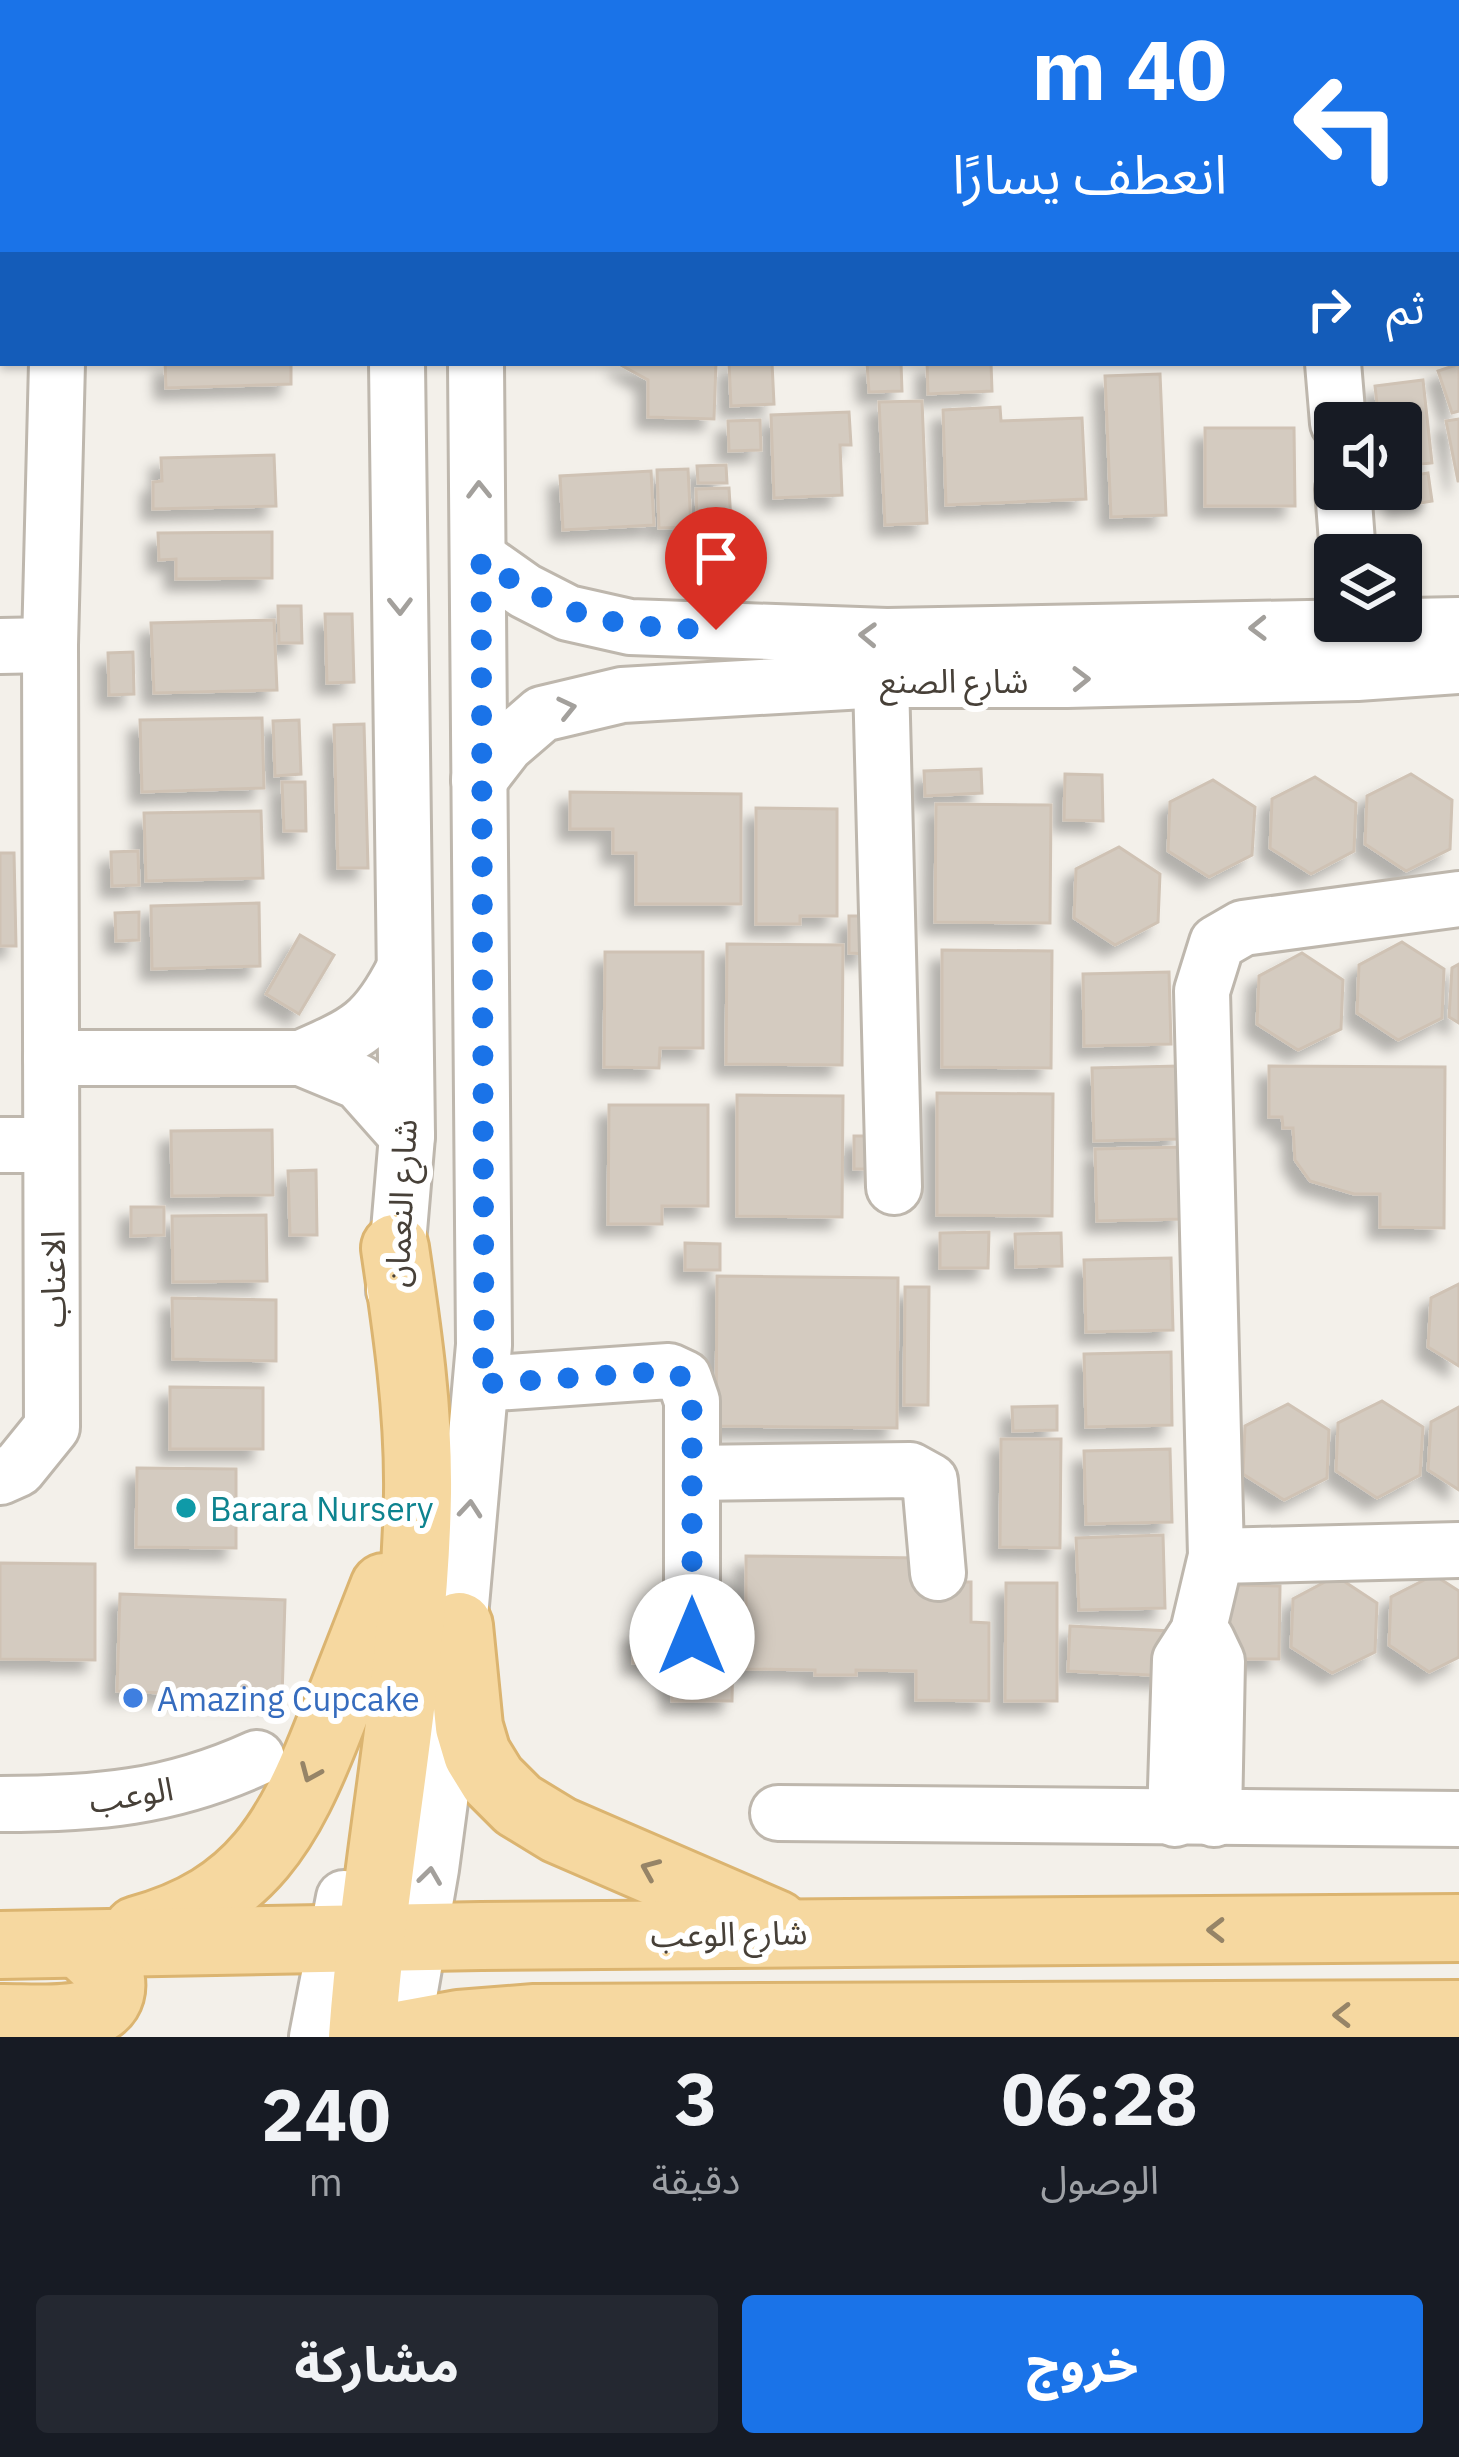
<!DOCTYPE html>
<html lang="ar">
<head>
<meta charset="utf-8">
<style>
	:root { --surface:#171b24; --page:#242831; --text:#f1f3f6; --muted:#9ea1a6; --accent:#1a73e8 }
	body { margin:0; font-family:"IBM Plex Sans","Noto Sans Arabic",sans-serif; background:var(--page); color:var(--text); direction:rtl; height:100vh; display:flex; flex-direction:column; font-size:45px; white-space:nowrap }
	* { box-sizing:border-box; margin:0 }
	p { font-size:39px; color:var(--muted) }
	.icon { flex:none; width:66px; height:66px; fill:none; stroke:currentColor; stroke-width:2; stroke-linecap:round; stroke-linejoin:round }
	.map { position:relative; height:2037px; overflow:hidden; direction:ltr }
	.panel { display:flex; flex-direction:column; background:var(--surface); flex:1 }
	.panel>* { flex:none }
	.hud { position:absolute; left:0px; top:0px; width:1461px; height:366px; box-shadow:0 3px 9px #0004; direction:rtl; background:#1a73e8; color:#fff; overflow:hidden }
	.fabs { position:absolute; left:1314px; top:402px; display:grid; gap:24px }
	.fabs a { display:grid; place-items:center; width:108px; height:108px; border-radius:12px; background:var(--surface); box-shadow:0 3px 9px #0004; font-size:60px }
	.pin { position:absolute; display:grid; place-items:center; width:102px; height:102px; color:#fff; margin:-123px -51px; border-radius:50% 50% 50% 0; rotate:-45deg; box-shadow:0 0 12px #0007 }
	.pin .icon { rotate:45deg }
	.me { position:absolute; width:132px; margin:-66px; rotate:0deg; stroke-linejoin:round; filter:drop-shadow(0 0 9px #0008) }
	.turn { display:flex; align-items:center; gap:42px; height:252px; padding:0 36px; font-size:54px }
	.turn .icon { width:156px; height:156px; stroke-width:2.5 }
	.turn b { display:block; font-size:84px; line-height:102px }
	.then { display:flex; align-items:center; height:114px; padding:0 36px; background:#0003; gap:24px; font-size:45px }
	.eta { display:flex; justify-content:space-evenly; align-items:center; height:204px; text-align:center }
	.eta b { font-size:72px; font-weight:800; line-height:84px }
	.primary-button { display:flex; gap:24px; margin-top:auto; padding:24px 36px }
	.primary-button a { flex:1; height:138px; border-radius:12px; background:var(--accent); color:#fff; font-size:48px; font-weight:800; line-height:138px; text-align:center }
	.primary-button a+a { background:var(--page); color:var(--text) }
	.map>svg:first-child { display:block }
	.building { fill:#d4cbc0; stroke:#cfc2b4; stroke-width:3; filter:url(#shadow) }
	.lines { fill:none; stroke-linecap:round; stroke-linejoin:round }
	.minor-casing { stroke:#beb7ad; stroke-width:60 }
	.major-casing { stroke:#dbb470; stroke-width:72 }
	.minor { stroke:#fff; stroke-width:54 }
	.major { stroke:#f6d8a0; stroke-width:66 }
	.oneway { stroke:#a3a09c }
	.oneway2 { stroke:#968467 }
	.route { stroke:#1a73e8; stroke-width:21; stroke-dasharray:0 37.8 }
	.culture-dot { fill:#0f9aa8; stroke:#fff; stroke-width:4.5 }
	.shop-dot { fill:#3f7fe0; stroke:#fff; stroke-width:4.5 }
	.labels { text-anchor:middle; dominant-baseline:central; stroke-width:12; stroke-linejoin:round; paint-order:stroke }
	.street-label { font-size:33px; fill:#474038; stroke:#fff }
	.culture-label { font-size:33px; fill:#0d838f; stroke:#fff; text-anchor:start }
	.shop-label { font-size:33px; fill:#366cbe; stroke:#fff; text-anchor:start }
</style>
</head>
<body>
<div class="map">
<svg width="1459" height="2037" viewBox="0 0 1459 2037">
	<defs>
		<filter id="shadow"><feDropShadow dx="-11" dy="11" stdDeviation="6" flood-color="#0004"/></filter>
	</defs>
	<rect width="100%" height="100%" fill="#f3f0ea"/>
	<!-- building -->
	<g class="building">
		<path d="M123 0H264L123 3Z"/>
		<path d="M165 363H291V384L166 388Z"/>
		<path d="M617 363H716L714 419 648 417V380Z"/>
		<path d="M729 363H772L774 404 731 406Z"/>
		<path d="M867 363H901L902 391 869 392Z"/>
		<path d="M927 363H991L992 391 928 394Z"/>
		<path d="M1459 364V411L1452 413 1438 371Z"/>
		<path d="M1160 374 1166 515 1111 517 1105 376Z"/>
		<path d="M1423 380 1432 463 1401 466V423H1379L1375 386Z"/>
		<path d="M922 401 927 523 885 525 879 402Z"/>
		<path d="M1000 407 1001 421 1082 418 1086 499 946 505 943 410Z"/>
		<path d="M849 412 851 445H840L842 495 774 498 771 415Z"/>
		<path d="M1459 419V481H1458L1446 421Z"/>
		<path d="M760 420 761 450 729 451 728 421Z"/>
		<path d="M1205 428H1294L1295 506H1205Z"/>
		<path d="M274 455 276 506 153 509V482L162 481 161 458Z"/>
		<path d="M726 465 727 483H698L697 466Z"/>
		<path d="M688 469 691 527 659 528 657 470Z"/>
		<path d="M651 471 654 525 563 530 560 476Z"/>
		<path d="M1428 473 1432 501 1397 507 1394 489H1401V477Z"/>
		<path d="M729 488 731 522 697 523 696 489Z"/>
		<path d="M739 530 741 555 697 557 696 532Z"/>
		<path d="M272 532V578L176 579V559L159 560 158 533Z"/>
		<path d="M745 559 747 586 699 587 698 562Z"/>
		<path d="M278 606H301L302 643H279Z"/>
		<path d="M325 614H352L354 682 327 683Z"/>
		<path d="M274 620 277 690 154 693 151 623Z"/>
		<path d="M133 652 134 694 109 695 108 653Z"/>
		<path d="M262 718 264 788 142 792 140 720Z"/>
		<path d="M299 720 301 774 275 776 273 721Z"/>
		<path d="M364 724 368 868H338L334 725Z"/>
		<path d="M981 769 982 793 925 796 924 771Z"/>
		<path d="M1065 774 1102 775 1103 821 1064 820Z"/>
		<path d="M1411 774 1452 800 1450 849 1406 871 1365 844 1367 796Z"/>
		<path d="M1315 777 1356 803 1354 851 1311 874 1270 848 1272 799Z"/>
		<path d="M1213 780 1255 807 1252 855 1209 877 1168 851 1170 802Z"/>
		<path d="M282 782H305L306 831H284Z"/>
		<path d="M570 792 741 794V904H636V853H613V829H570Z"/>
		<path d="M936 804 1051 805 1050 923 935 922Z"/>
		<path d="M756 808 837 809V916H800V924H756Z"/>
		<path d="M261 811 263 878 146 881 144 813Z"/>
		<path d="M1119 847 1160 874 1158 922 1115 945 1074 918 1076 869Z"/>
		<path d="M138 851 139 885 112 886 111 852Z"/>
		<path d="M0 853H14L16 946H0Z"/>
		<path d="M259 903 260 966 152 969 151 906Z"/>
		<path d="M139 912V940L116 941 115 913Z"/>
		<path d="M849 916H868V954L849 953Z"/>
		<path d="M300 935 334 955 299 1014 266 994Z"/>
		<path d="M1402 942 1444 969 1442 1018 1398 1040 1357 1013 1359 965Z"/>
		<path d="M727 944 843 945 842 1065 726 1064Z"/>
		<path d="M942 950 1052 951 1051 1068 942 1067Z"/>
		<path d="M605 952H703V1048H660L659 1068 604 1067Z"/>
		<path d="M1302 953 1343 980 1341 1029 1298 1050 1257 1024 1259 976Z"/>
		<path d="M1459 964V1023L1449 1017 1452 968Z"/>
		<path d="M1169 972 1171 1044 1084 1046 1083 974Z"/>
		<path d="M1179 1066 1181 1139 1094 1141 1092 1068Z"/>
		<path d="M1269 1066 1445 1067 1444 1228 1380 1227V1194H1354L1310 1181 1295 1160 1293 1128H1283L1282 1117H1269Z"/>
		<path d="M937 1093 1053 1094 1052 1216 937 1215Z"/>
		<path d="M737 1095 843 1096 842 1217 737 1216Z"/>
		<path d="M609 1105H708V1206H662V1224H608Z"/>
		<path d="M272 1130 273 1195 172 1196 171 1131Z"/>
		<rect x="854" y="1136" width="21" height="33"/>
		<path d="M1182 1147 1184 1219 1097 1221 1095 1149Z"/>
		<path d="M316 1170 317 1235H290L288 1171Z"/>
		<path d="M131 1207H164V1235L131 1236Z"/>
		<path d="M266 1215 267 1281 173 1282 172 1216Z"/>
		<path d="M989 1232 988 1268H940V1233Z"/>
		<path d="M1061 1233 1062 1266 1016 1267 1015 1234Z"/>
		<path d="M685 1243 720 1244V1270H685Z"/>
		<path d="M1171 1258 1173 1330 1086 1332 1084 1260Z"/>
		<path d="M717 1276 898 1278 897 1428 716 1426Z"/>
		<path d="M1459 1284V1366L1428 1347 1431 1298Z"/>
		<path d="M905 1287H929L928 1405H904Z"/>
		<path d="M172 1298 276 1300V1361L173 1359Z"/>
		<path d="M1171 1352 1172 1425 1086 1427 1084 1354Z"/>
		<path d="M170 1387 263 1388V1449H170Z"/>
		<path d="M1382 1401 1423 1427 1420 1475 1377 1498 1336 1471 1338 1423Z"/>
		<path d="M1288 1404 1329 1430 1327 1478 1284 1500 1243 1474 1245 1426Z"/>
		<path d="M1057 1406V1430L1013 1431 1012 1407Z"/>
		<path d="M1459 1407V1490L1428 1470 1431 1422Z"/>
		<path d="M1001 1439H1061L1060 1548 1000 1547Z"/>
		<path d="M1170 1449 1172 1522 1086 1524 1084 1451Z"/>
		<path d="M137 1468 236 1469V1548L136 1547Z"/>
		<path d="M1163 1535 1165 1608 1079 1610 1076 1538Z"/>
		<path d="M746 1556 922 1558V1582H971V1622L989 1623V1701L916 1700V1671L856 1670V1675H815V1670L746 1669Z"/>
		<path d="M0 1563 95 1564V1660L0 1659Z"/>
		<path d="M1434 1575 1459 1591V1657L1429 1672 1389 1645 1391 1597Z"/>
		<path d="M1336 1576 1377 1603 1375 1652 1332 1673 1291 1647 1293 1599Z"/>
		<path d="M1006 1583H1057V1701H1005Z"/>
		<path d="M1229 1585 1280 1586 1279 1659H1228Z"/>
		<path d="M120 1594 285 1600 282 1698 117 1691Z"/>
		<path d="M1070 1626 1171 1631 1169 1676 1068 1671Z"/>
		<rect x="633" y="1631" width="33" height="32"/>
		<path d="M671 1653 733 1654 732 1701H672Z"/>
	</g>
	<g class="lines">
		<defs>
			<g id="minor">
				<path d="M393 0V3"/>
				<path d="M469 0V3"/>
				<path d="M770 0 771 3"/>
				<path d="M65 3V0"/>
				<path d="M1458 273H1459"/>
				<path d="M1333 363 1338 423"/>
				<path d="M1343 489 1348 555"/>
				<path d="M481 560 525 591 568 613 630 627 887 636 1459 625"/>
				<path d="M0 646 50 645"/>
				<path d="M881 680 894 1187"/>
				<path d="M479 780 506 745 542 714 622 695 881 680H1067L1357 673 1459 666"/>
				<path d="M51 1058H301L359 1082 407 1136"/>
				<path d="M301 1058C358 1033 375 1026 404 969"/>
				<path d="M0 1145H51"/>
				<path d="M394 1290 407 1136 397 363"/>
				<path d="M481 1384 669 1371 684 1378 692 1401V1637"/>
				<path d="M692 1473 910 1470 930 1481 938 1573"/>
				<path d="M0 1477 18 1469 52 1427 50 645 57 363"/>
				<path d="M1216 1556 1459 1550"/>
				<path d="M1198 1632 1207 1640 1217 1661 1214 1819"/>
				<path d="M0 1804C96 1804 169 1798 257 1758"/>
				<path d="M778 1813 1459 1819"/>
				<path d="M1175 1819 1180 1660 1198 1632 1216 1556 1202 991 1217 943 1243 928 1459 899"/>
				<path d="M317 2037 344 1898"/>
				<path d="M402 2037 431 1869 451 1718 484 1345 476 363"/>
			</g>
			<g id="major">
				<path d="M459 1626 469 1727 477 1754 493 1780 518 1805 559 1830 776 1924"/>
				<path d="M137 1930C252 1899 289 1830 330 1725 348 1679 366 1633 384 1587"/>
				<path d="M0 1945 481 1936 1459 1928"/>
				<path d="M0 2018C36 2017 127 2031 109 1971L81 1945"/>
				<path d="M362 2037C375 1855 415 1676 418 1493 419 1411 407 1329 395 1248"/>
				<path d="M388 2037 459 2024 535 2018 1459 2014"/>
			</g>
		</defs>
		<!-- minor casing -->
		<use href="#minor" class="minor-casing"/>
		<!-- major casing -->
		<use href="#major" class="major-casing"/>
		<!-- minor -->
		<use href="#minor" class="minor"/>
		<!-- major -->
		<use href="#major" class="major"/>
	</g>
	<!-- one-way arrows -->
	<defs><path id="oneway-chevron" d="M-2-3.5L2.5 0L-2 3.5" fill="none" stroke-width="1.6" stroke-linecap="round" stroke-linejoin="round" transform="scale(3)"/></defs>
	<g class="oneway">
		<use href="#oneway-chevron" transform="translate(479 490) rotate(-91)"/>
		<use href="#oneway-chevron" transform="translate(400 606) rotate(89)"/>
		<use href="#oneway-chevron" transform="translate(1258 628) rotate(179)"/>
		<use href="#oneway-chevron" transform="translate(868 635) rotate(-178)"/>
		<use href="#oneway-chevron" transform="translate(1081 679) rotate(-1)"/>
		<use href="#oneway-chevron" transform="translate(567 708) rotate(-13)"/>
		<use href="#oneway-chevron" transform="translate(470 1509) rotate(-85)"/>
		<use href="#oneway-chevron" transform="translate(430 1876) rotate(-82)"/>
	</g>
	<g class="oneway2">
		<use href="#oneway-chevron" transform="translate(310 1773) rotate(113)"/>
		<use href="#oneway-chevron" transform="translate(650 1869) rotate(-157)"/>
		<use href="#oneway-chevron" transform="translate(1216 1930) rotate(180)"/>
		<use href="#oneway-chevron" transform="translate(1342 2015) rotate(180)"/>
	</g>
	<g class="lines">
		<!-- route -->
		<path class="route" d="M692 1637V1401L684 1378 669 1371 481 1384 484 1346 481 560C571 622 608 626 716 630"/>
	</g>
	<!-- markers -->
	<circle class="culture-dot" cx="186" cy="1508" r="12"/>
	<circle class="shop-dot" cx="133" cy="1698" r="12"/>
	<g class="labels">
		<!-- street labels -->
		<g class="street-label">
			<text x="954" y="680">شارع الصنع</text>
			<text transform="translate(400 1203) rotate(-87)">شارع النعمان</text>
			<text transform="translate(52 1279) rotate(-90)">الاعناب</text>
			<text transform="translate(131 1794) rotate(-9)">الوعب</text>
			<text transform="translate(729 1933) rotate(-1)">شارع الوعب</text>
		</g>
		<!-- culture labels -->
		<g class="culture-label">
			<text x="210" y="1508">Barara Nursery</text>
		</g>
		<!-- shop labels -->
		<g class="shop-label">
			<text x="157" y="1698">Amazing Cupcake</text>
		</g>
	</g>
</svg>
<div class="fabs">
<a><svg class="icon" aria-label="sound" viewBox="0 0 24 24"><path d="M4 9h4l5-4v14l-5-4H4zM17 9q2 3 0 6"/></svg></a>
<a><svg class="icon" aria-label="layers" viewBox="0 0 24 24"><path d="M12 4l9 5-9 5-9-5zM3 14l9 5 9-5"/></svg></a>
</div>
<div class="pin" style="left:716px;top:630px;background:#d93025"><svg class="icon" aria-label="arrive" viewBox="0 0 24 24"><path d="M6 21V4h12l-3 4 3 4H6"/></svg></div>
<svg class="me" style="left:692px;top:1637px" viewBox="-20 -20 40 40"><circle r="19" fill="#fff"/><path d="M0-13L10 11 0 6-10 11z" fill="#1a73e8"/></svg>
<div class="hud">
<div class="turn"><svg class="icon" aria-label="left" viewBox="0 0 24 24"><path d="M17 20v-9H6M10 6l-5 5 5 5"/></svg><div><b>40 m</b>انعطف يسارًا</div></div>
<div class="then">ثم<svg class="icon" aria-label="right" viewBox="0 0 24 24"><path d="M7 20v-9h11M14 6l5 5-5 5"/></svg></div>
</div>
</div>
<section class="panel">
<div class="eta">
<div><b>06:28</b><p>الوصول</p></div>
<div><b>3</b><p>دقيقة</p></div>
<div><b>240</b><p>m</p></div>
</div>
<div class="primary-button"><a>خروج</a><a>مشاركة</a></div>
</section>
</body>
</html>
